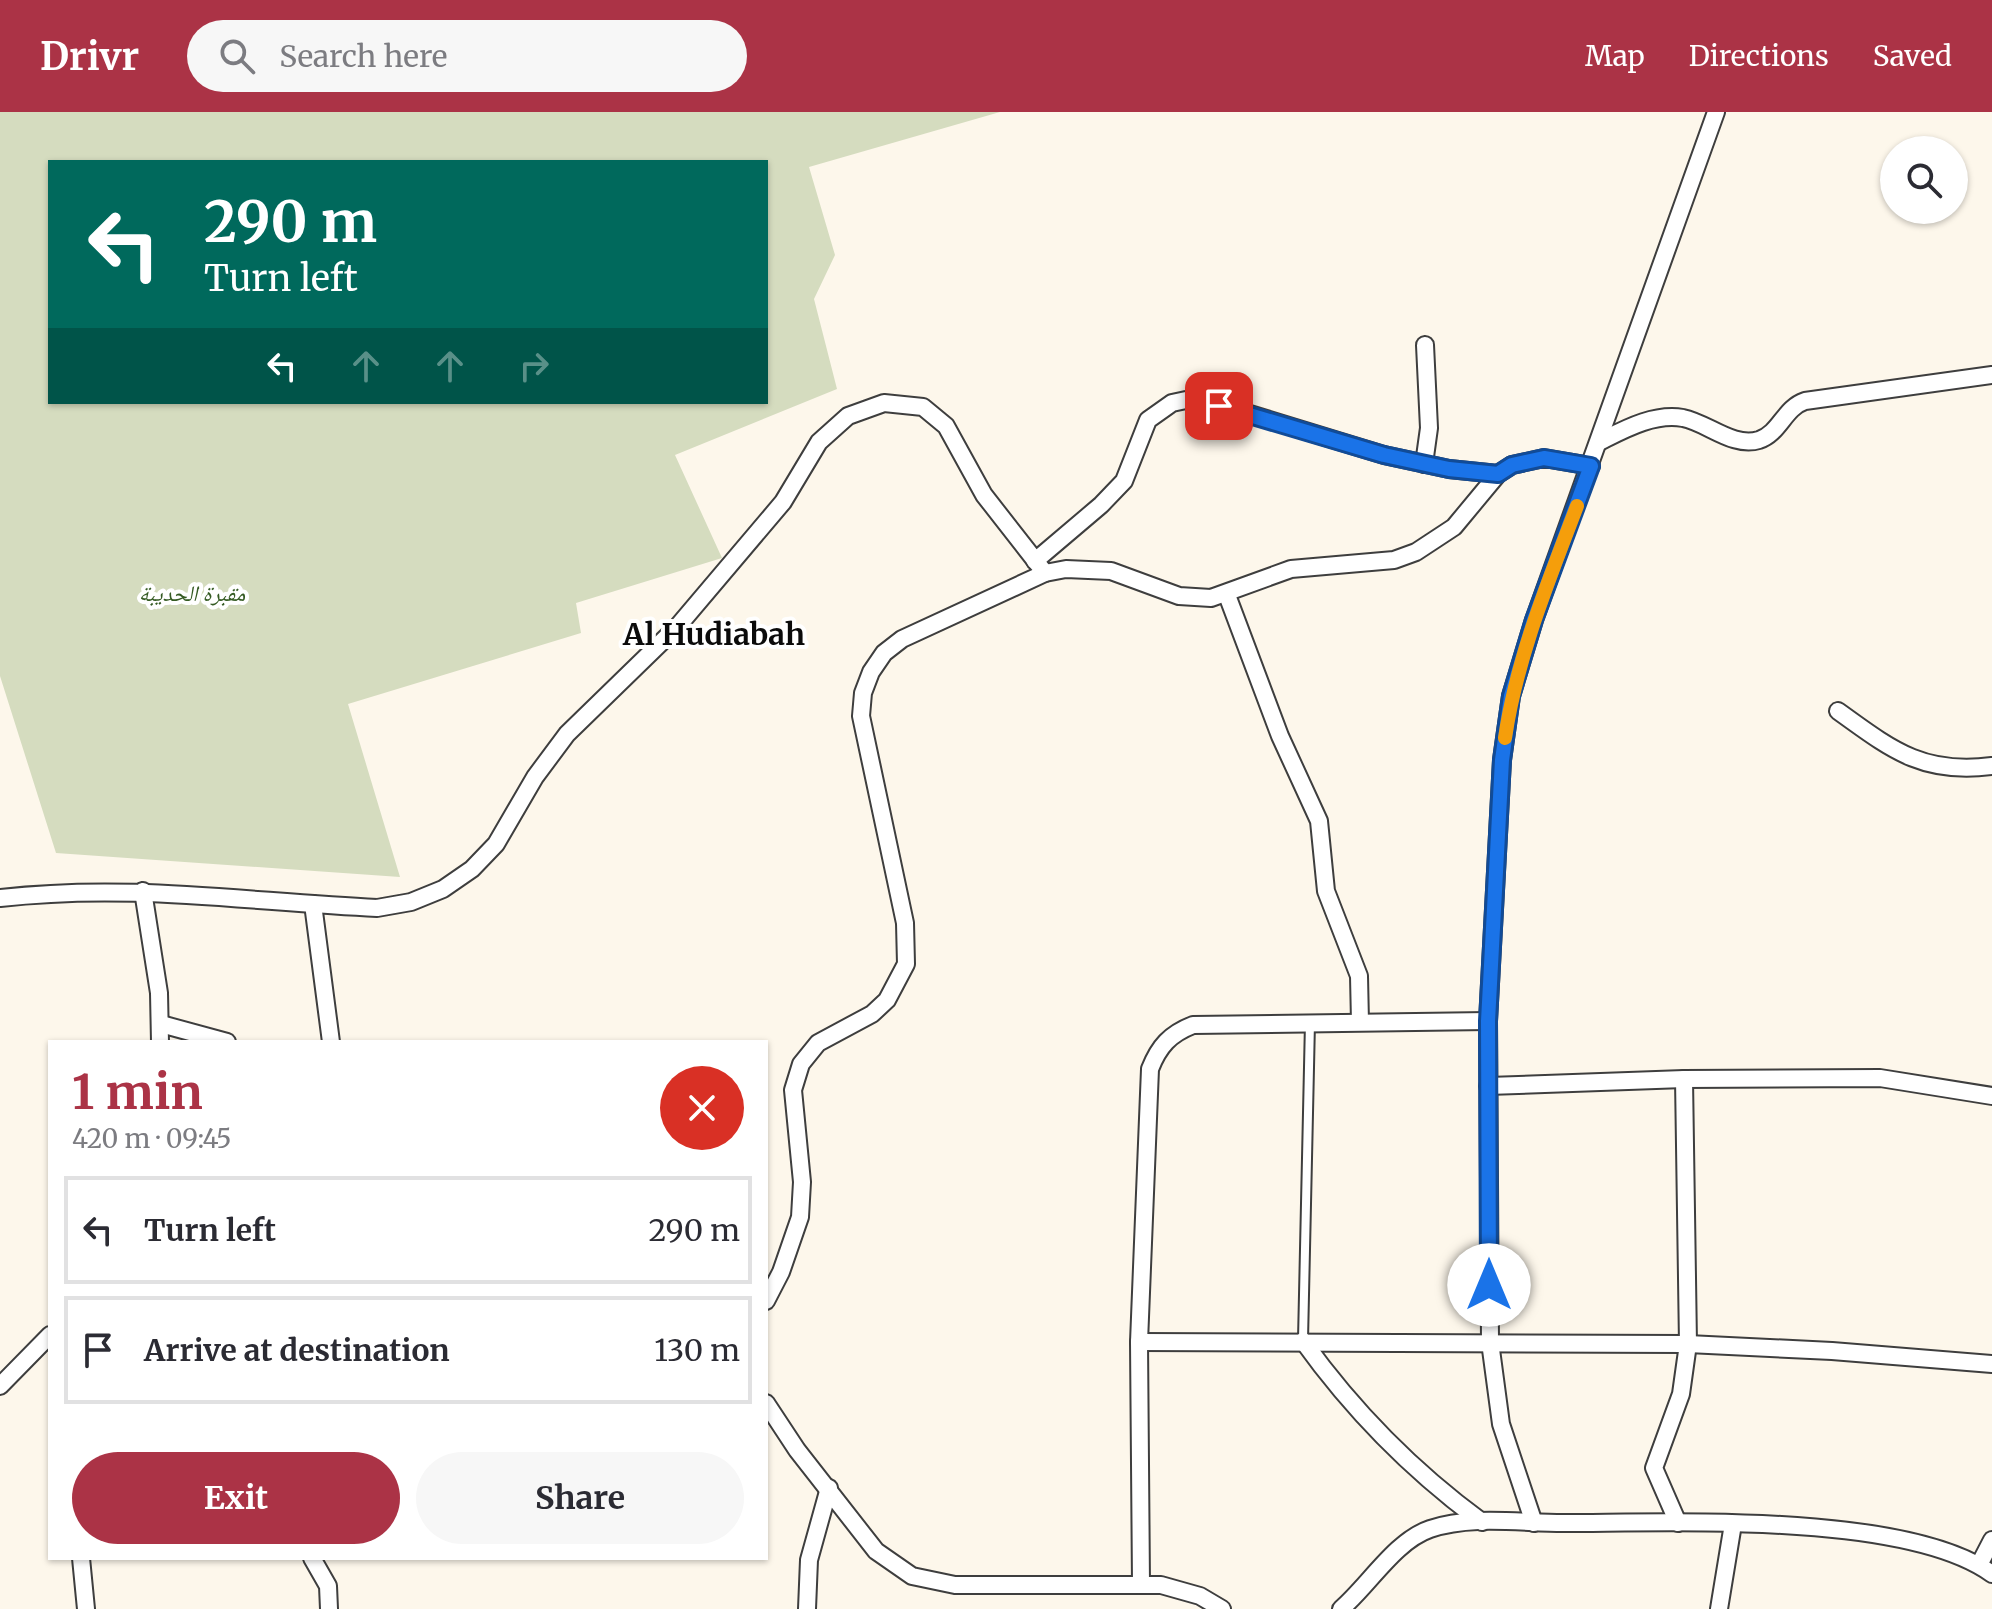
<!DOCTYPE html>
<html lang="en">
<head>
<meta charset="utf-8">
<style>
	:root { --surface:#fff; --page:#f7f7f7; --text:#2b2b33; --muted:#7c7c81; --line:#e1e1e2; --accent:#ab3346 }
	body { margin:0; font-family:Merriweather,"Noto Naskh Arabic",serif; background:var(--page); color:var(--text); height:100vh; display:flex; flex-direction:column; font-size:30px; white-space:nowrap }
	* { box-sizing:border-box; margin:0 }
	p { font-size:26px; color:var(--muted) }
	.icon { flex:none; width:44px; height:44px; fill:none; stroke:currentColor; stroke-width:2; stroke-linecap:round; stroke-linejoin:round }
	.map { position:relative; flex:1; overflow:hidden }
	.side { position:absolute; left:48px; top:928px; width:720px; height:520px; display:flex; flex-direction:column; background:var(--surface); border-radius:0px; box-shadow:0 2px 6px #0004 }
	.side>* { flex:none }
	.hud { position:absolute; left:48px; top:48px; width:720px; height:244px; border-radius:0px; box-shadow:0 2px 6px #0004; background:#00695c; color:#fff; overflow:hidden }
	.tools { position:absolute; left:1880px; top:24px; display:grid; gap:16px }
	.tools a { display:grid; place-items:center; width:88px; height:88px; border-radius:50%; background:var(--surface); box-shadow:0 2px 6px #0004; font-size:40px }
	.pin { position:absolute; display:grid; place-items:center; width:68px; height:68px; color:#fff; margin:-34px; border-radius:16px; box-shadow:0 4px 12px #0006 }
	.me { position:absolute; width:88px; margin:-44px; rotate:0deg; stroke-linejoin:round; filter:drop-shadow(0 0 6px #0008) }
	.turn { display:flex; align-items:center; gap:28px; height:168px; padding:0 24px; font-size:36px }
	.turn .icon { width:104px; height:104px; stroke-width:2.5 }
	.turn b { display:block; font-size:56px; line-height:68px }
	.lanes { display:flex; align-items:center; height:76px; padding:0 24px; background:#0003; justify-content:center; gap:40px; direction:ltr }
	.lanes .off { opacity:.35 }
	.round { display:grid; place-items:center; flex:none; width:84px; height:84px; border-radius:42px; background:var(--page) }
	.overview { display:flex; align-items:center; justify-content:space-between; height:136px; padding:0 24px }
	h1 { font-size:48px; font-weight:700; line-height:60px; color:var(--accent) }
	.primary-button { display:flex; gap:16px; margin-top:auto; padding:16px 24px }
	.primary-button a { flex:1; height:92px; border-radius:48px; background:var(--accent); color:#fff; font-size:32px; font-weight:700; line-height:92px; text-align:center }
	.primary-button a+a { background:var(--page); color:var(--text) }
	ul { padding:0; list-style:none }
	li { display:flex; align-items:center; gap:24px; height:108px; margin:0 16px 12px; padding:0 8px; border:4px solid var(--line); border-radius:0px }
	li div { flex:1 }
	li b { display:block; font-size:30px }
	li em { font-style:normal }
	header { display:flex; align-items:center; gap:48px; box-sizing:border-box; height:112px; padding:0 40px; background:var(--accent); color:#fff }
	header strong { font-size:38px }
	nav { display:flex; gap:44px; margin-inline-start:auto; font-size:28px }
	.search { width:560px; height:72px; background:var(--page); display:flex; align-items:center; gap:20px; box-sizing:border-box; padding:0 28px; border-radius:44px; color:var(--muted); font-size:30px }
	.map>svg:first-child { display:block }
	.cemetery { fill:#d5dcbf; fill-rule:evenodd }
	.lines { fill:none; stroke-linecap:round; stroke-linejoin:round }
	.service-casing { stroke:#3e3e3e; stroke-width:12 }
	.minor-casing { stroke:#3e3e3e; stroke-width:20 }
	.service { stroke:#fff; stroke-width:8 }
	.minor { stroke:#fff; stroke-width:16 }
	.route-casing { stroke:#114b97; stroke-width:20 }
	.route { stroke:#1a73e8; stroke-width:14 }
	.slow { stroke:#f59e0b; stroke-width:14 }
	.labels { text-anchor:middle; dominant-baseline:central; stroke-width:8; stroke-linejoin:round; paint-order:stroke }
	.park-label { font-size:22px; font-style:italic; fill:#355b23; stroke:#fff }
	.district-label { font-size:30px; font-weight:bold; fill:#0b0b0b; stroke:#fff }
</style>
</head>
<body>
<header>
<strong>Drivr</strong>
<div class="search"><svg class="icon" aria-label="search" viewBox="0 0 24 24"><circle cx="10" cy="10" r="6"/><path d="M15 15l6 6"/></svg>Search here</div>
<nav><a>Map</a><a>Directions</a><a>Saved</a></nav>
</header>
<div class="map">
<svg width="1992" height="1497" viewBox="0 0 1992 1497">
	<rect width="100%" height="100%" fill="#fdf7eb"/>
	<!-- cemetery -->
	<path class="cemetery" d="M0 0H1000L809 55 835 143 814 187 837 277 675 343 722 446 576 491 581 521 348 592 400 765 56 741 0 564ZM50 50H766V290H50Z"/>
	<g class="lines">
		<defs>
			<path id="service" d="M1303 1228 1310 910"/>
			<g id="minor">
				<path d="M1601 329C1625 317 1654 301 1683 306 1708 311 1733 336 1759 328 1780 321 1784 296 1805 289L1992 263"/>
				<path d="M1424 352 1429 316 1425 233"/>
				<path d="M1035 449 1101 393 1124 369 1148 308 1172 291 1186 288 1237 298 1384 343 1449 357 1498 362"/>
				<path d="M1227 483 1280 624 1319 709 1326 779 1359 864 1360 910"/>
				<path d="M1838 599C1892 638 1923 663 1992 654"/>
				<path d="M143 779 159 881 160 930"/>
				<path d="M0 786C130 771 248 790 377 796L411 790 443 777 472 757 496 732 535 665 567 622 678 514 783 390 819 330 848 304 884 291 923 295 946 314 984 383 1045 461"/>
				<path d="M313 792 331 930"/>
				<path d="M161 912 227 930"/>
				<path d="M1488 974 1684 967 1880 966 1992 984"/>
				<path d="M766 1189 781 1160 800 1105 802 1070 793 978 801 952 818 931 872 902 887 888 906 852 905 811 861 604 863 581 871 560 884 541 902 527 1045 461 1066 457 1111 459 1179 484 1211 486 1291 457 1394 448 1416 440 1454 415 1498 362 1512 353 1544 346 1591 354"/>
				<path d="M1303 1229C1354 1300 1411 1358 1482 1410"/>
				<path d="M1139 1230 1688 1232 1832 1239 1992 1252"/>
				<path d="M0 1274 50 1223"/>
				<path d="M766 1291 797 1338 876 1439 912 1464 955 1473H1161L1200 1484 1222 1497"/>
				<path d="M1534 1411 1501 1312 1490 1230 1488 909 1502 648 1511 584 1534 508 1716 0"/>
				<path d="M1678 1411 1654 1356 1681 1282 1688 1232 1684 967"/>
				<path d="M81 1446 86 1497"/>
				<path d="M312 1446 328 1474 329 1497"/>
				<path d="M1979 1453 1992 1428"/>
				<path d="M1141 1472 1139 1230 1150 957C1159 934 1170 922 1193 913L1488 909"/>
				<path d="M807 1497 809 1448 829 1376"/>
				<path d="M1341 1497C1369 1473 1395 1429 1430 1417 1471 1403 1521 1411 1563 1411 1671 1411 1906 1400 1992 1462"/>
				<path d="M1719 1497 1733 1412"/>
			</g>
		</defs>
		<!-- service casing -->
		<use href="#service" class="service-casing"/>
		<!-- minor casing -->
		<use href="#minor" class="minor-casing"/>
		<!-- service -->
		<use href="#service" class="service"/>
		<!-- minor -->
		<use href="#minor" class="minor"/>
	</g>
	<g class="lines">
		<defs>
			<path id="route" d="M1219 294 1384 343 1449 357 1498 362 1512 353 1544 346 1591 354 1534 508 1511 584 1502 648 1488 909 1489 1173"/>
		</defs>
		<!-- route casing -->
		<use href="#route" class="route-casing"/>
		<!-- route -->
		<use href="#route" class="route"/>
		<!-- slow -->
		<path class="slow" d="M1505 626C1517 545 1548 470 1577 394"/>
	</g>
	<g class="labels">
		<!-- park labels -->
		<g class="park-label">
			<text x="192" y="481">مقبرة الحديبة</text>
		</g>
		<!-- district labels -->
		<g class="district-label">
			<text x="714" y="522">Al Hudiabah</text>
		</g>
	</g>
</svg>
<div class="tools">
<a><svg class="icon" aria-label="search" viewBox="0 0 24 24"><circle cx="10" cy="10" r="6"/><path d="M15 15l6 6"/></svg></a>
</div>
<div class="pin" style="left:1219px;top:294px;background:#d93025"><svg class="icon" aria-label="arrive" viewBox="0 0 24 24"><path d="M6 21V4h12l-3 4 3 4H6"/></svg></div>
<svg class="me" style="left:1489px;top:1173px" viewBox="-20 -20 40 40"><circle r="19" fill="#fff"/><path d="M0-13L10 11 0 6-10 11z" fill="#1a73e8"/></svg>
<div class="hud">
<div class="turn"><svg class="icon" aria-label="left" viewBox="0 0 24 24"><path d="M17 20v-9H6M10 6l-5 5 5 5"/></svg><div><b>290 m</b>Turn left</div></div>
<div class="lanes"><svg class="icon" aria-label="left" viewBox="0 0 24 24"><path d="M17 20v-9H6M10 6l-5 5 5 5"/></svg><svg class="icon off" aria-label="ahead" viewBox="0 0 24 24"><path d="M12 20V5M6 11l6-6 6 6"/></svg><svg class="icon off" aria-label="ahead" viewBox="0 0 24 24"><path d="M12 20V5M6 11l6-6 6 6"/></svg><svg class="icon off" aria-label="right" viewBox="0 0 24 24"><path d="M7 20v-9h11M14 6l5 5-5 5"/></svg></div>
</div>
<section class="side">
<div class="overview"><div><h1>1 min</h1><p>420 m · 09:45</p></div><a class="round" style="background:#d93025;color:#fff"><svg class="icon" aria-label="close" viewBox="0 0 24 24"><path d="M6 6l12 12M18 6L6 18"/></svg></a></div>
<ul>
<li><svg class="icon" aria-label="left" viewBox="0 0 24 24"><path d="M17 20v-9H6M10 6l-5 5 5 5"/></svg><div><b>Turn left</b></div><em>290 m</em></li>
<li><svg class="icon" aria-label="arrive" viewBox="0 0 24 24"><path d="M6 21V4h12l-3 4 3 4H6"/></svg><div><b>Arrive at destination</b></div><em>130 m</em></li>
</ul>
<div class="primary-button"><a>Exit</a><a>Share</a></div>
</section>
</div>
</body>
</html>
